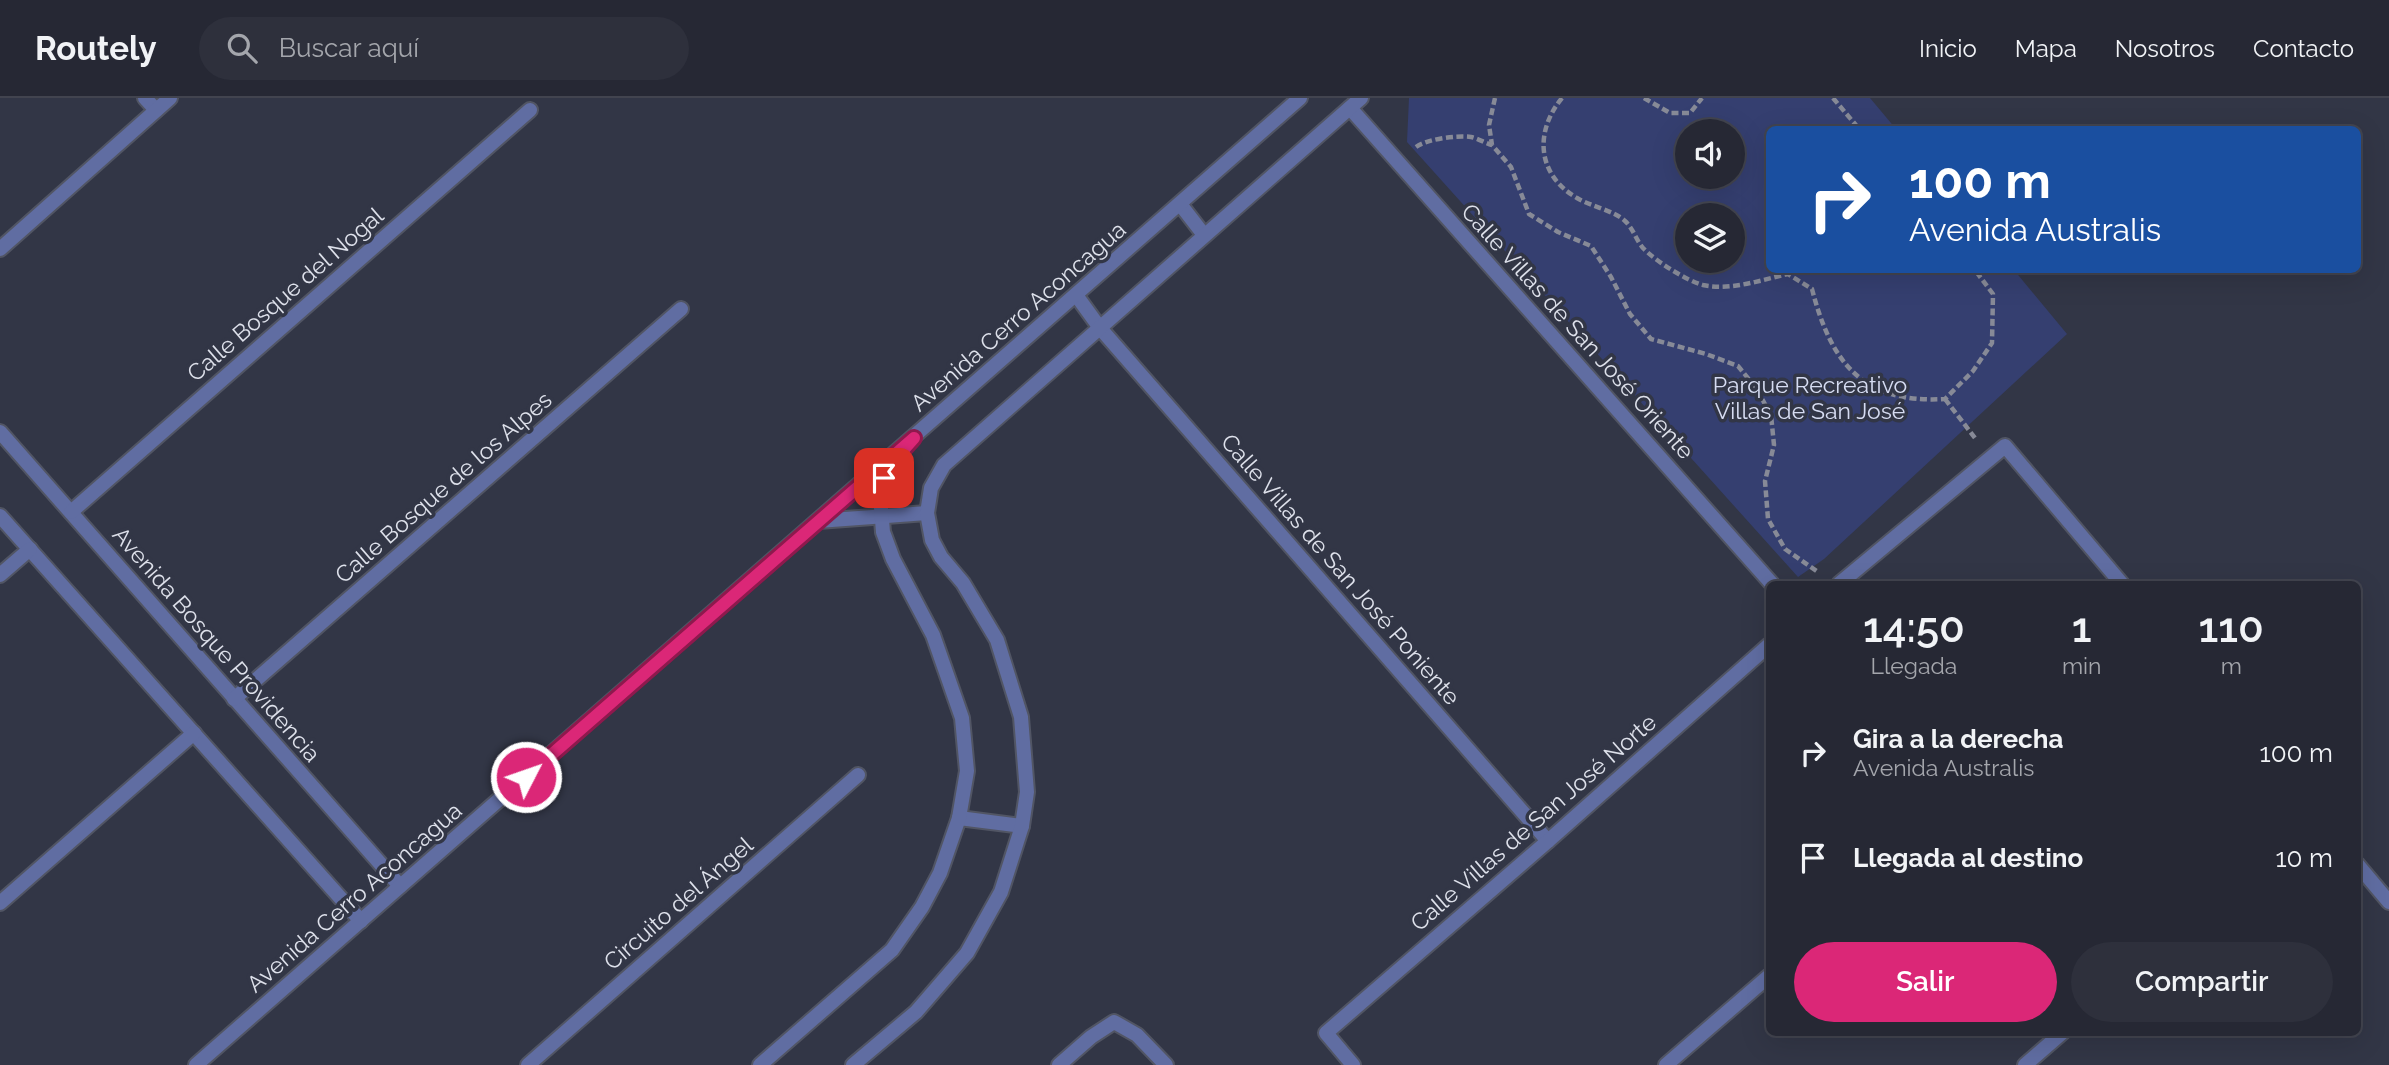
<!DOCTYPE html>
<html lang="es">
<head>
<meta charset="utf-8">
<style>
	:root { --surface:#262834; --page:#2e303c; --text:#f1f3f6; --muted:#a4a6ac; --line:#42444f; --accent:#db2777 }
	body { margin:0; font-family:Raleway,sans-serif; background:var(--page); color:var(--text); height:100vh; display:flex; flex-direction:column; font-size:26px; white-space:nowrap }
	* { box-sizing:border-box; margin:0 }
	p { font-size:23px; color:var(--muted) }
	.icon { flex:none; width:38px; height:38px; fill:none; stroke:currentColor; stroke-width:2; stroke-linecap:round; stroke-linejoin:round }
	.map { position:relative; flex:1; overflow:hidden }
	.side { position:absolute; left:1766px; top:483px; width:595px; height:455px; display:flex; flex-direction:column; background:var(--surface); border-radius:10px; box-shadow:0 7px 28px #0002,0 0 0 2px var(--line) }
	.side>* { flex:none }
	.top-card { position:absolute; left:1766px; top:28px; width:595px; height:147px; border-radius:10px; box-shadow:0 7px 28px #0002,0 0 0 2px var(--line); background:#1a4fa0; color:#fff; overflow:hidden }
	.buttons { position:absolute; left:1675px; top:21px; display:grid; gap:14px }
	.buttons a { display:grid; place-items:center; width:70px; height:70px; border-radius:50%; background:var(--surface); box-shadow:0 7px 28px #0002,0 0 0 2px var(--line); font-size:35px }
	.pin { position:absolute; display:grid; place-items:center; width:60px; height:60px; color:#fff; margin:-30px; border-radius:14px; box-shadow:0 4px 10px #0006 }
	.me { position:absolute; width:77px; margin:-38px; rotate:49deg; stroke-linejoin:round; filter:drop-shadow(0 0 5px #0008) }
	.turn { display:flex; align-items:center; gap:24px; height:147px; padding:0 28px; font-size:32px }
	.turn .icon { width:91px; height:91px; stroke-width:2.5 }
	.turn b { display:block; font-size:49px; line-height:60px }
	.eta { display:flex; justify-content:space-evenly; align-items:center; height:119px; text-align:center }
	.eta b { font-size:42px; font-weight:600; line-height:49px }
	.button { display:flex; gap:14px; margin-top:auto; padding:14px 28px }
	.button a { flex:1; height:80px; border-radius:42px; background:var(--accent); color:#fff; font-size:28px; font-weight:600; line-height:80px; text-align:center }
	.button a+a { background:var(--page); color:var(--text) }
	ul { padding:0; list-style:none }
	li { display:flex; align-items:center; gap:21px; height:105px; padding:0 28px }
	li div { flex:1 }
	li b { display:block; font-size:26px }
	li em { font-style:normal }
	header { display:flex; align-items:center; gap:42px; box-sizing:border-box; height:98px; padding:0 35px; background:var(--surface); border-bottom:2px solid var(--line) }
	header strong { font-size:33px }
	nav { display:flex; gap:38px; margin-inline-start:auto; font-size:24px }
	.search { width:490px; height:63px; background:var(--page); display:flex; align-items:center; gap:18px; box-sizing:border-box; padding:0 24px; border-radius:38px; color:var(--muted); font-size:26px }
	.map>svg:first-child { display:block }
	.green { fill:#353f70; fill-rule:evenodd }
	.lines { fill:none; stroke-linecap:round; stroke-linejoin:round }
	.minor-casing { stroke:#515564; stroke-width:18 }
	.path { stroke:#878a97; stroke-width:4.5; stroke-dasharray:7 3.5; stroke-linecap:butt }
	.minor { stroke:#606da2; stroke-width:14 }
	.route-casing { stroke:#8e194d; stroke-width:18 }
	.route { stroke:#db2777; stroke-width:12 }
	.labels { text-anchor:middle; dominant-baseline:central; stroke-width:7; stroke-linejoin:round; paint-order:stroke }
	.street-label { font-size:23px; fill:#dee1eb; stroke:#323646 }
	.park-label { font-size:23px; fill:#d6dcf2; stroke:#323646 }
</style>
</head>
<body>
<header>
<strong>Routely</strong>
<div class="search"><svg class="icon" aria-label="search" viewBox="0 0 24 24"><circle cx="10" cy="10" r="6"/><path d="M15 15l6 6"/></svg>Buscar aquí</div>
<nav><a>Inicio</a><a>Mapa</a><a>Nosotros</a><a>Contacto</a></nav>
</header>
<div class="map">
<svg width="2389" height="967" viewBox="0 0 2389 967">
	<rect width="100%" height="100%" fill="#323646"/>
	<!-- green -->
	<path class="green" d="M1409 0H1870L1896 31 1769 32V172H2014L2067 236 1824 461 1798 479 1407 44ZM1687 33H1732V79H1687ZM1687 117H1732V163H1687Z"/>
	<g class="lines">
		<defs>
			<g id="minor">
				<path d="M145 0 156 12"/>
				<path d="M1350 10 1772 486"/>
				<path d="M1180 106 1204 137"/>
				<path d="M0 151 170 0"/>
				<path d="M1076 197 1100 230 1548 743"/>
				<path d="M0 334 400 788"/>
				<path d="M71 414 530 12"/>
				<path d="M0 418 361 823"/>
				<path d="M818 423 927 415"/>
				<path d="M0 477 30 451"/>
				<path d="M1839 486 2005 348 2122 486"/>
				<path d="M234 601 681 211"/>
				<path d="M959 720 1022 728"/>
				<path d="M2357 766 2389 804"/>
				<path d="M0 805 194 635"/>
				<path d="M196 967 1300 0"/>
				<path d="M528 967 858 677"/>
				<path d="M760 967 892 852 922 809 940 775 959 720 967 673 962 620 933 537 893 461 883 434 881 410 884 380 897 360"/>
				<path d="M853 967 916 914 967 855 1001 794 1022 728 1027 694 1021 619 997 542 963 485 941 459 932 442 927 415 931 390 944 367 1361 0"/>
				<path d="M1059 967 1091 939 1114 924 1137 937 1166 967"/>
				<path d="M1353 967 1326 935 1548 743 1769 547"/>
				<path d="M1666 967 1769 878"/>
				<path d="M2025 967 2063 934"/>
			</g>
		</defs>
		<!-- minor casing -->
		<use href="#minor" class="minor-casing"/>
		<!-- path -->
		<g class="path">
			<path d="M1495 0 1489 27 1492 47 1511 69 1529 116 1558 134 1591 148 1611 179 1630 216 1651 241 1706 256 1738 268 1756 290 1771 317 1774 347 1765 383 1768 421 1785 451 1818 474"/>
			<path d="M1562 0C1534 34 1537 77 1577 100 1590 108 1615 113 1625 123 1633 130 1636 142 1643 150 1654 162 1687 183 1703 187 1730 193 1761 182 1788 176L1812 191C1831 265 1863 306 1945 301L1973 273 1992 245 1993 196 1975 172"/>
			<path d="M1644 0 1670 15H1690L1702 0"/>
			<path d="M1833 0 1860 32"/>
			<path d="M1416 49C1427 41 1457 37 1471 39 1477 40 1485 45 1492 47"/>
			<path d="M1945 301 1975 340"/>
		</g>
		<!-- minor -->
		<use href="#minor" class="minor"/>
	</g>
	<g class="lines">
		<defs>
			<path id="route" d="M526 679 914 340 897 359 884 380"/>
		</defs>
		<!-- route casing -->
		<use href="#route" class="route-casing"/>
		<!-- route -->
		<use href="#route" class="route"/>
	</g>
	<g class="labels">
		<!-- street labels -->
		<g class="street-label">
			<text transform="translate(285 196) rotate(-41)">Calle Bosque del Nogal</text>
			<text transform="translate(1018 218) rotate(-41)">Avenida Cerro Aconcagua</text>
			<text transform="translate(1578 233) rotate(48)">Calle Villas de San José Oriente</text>
			<text transform="translate(443 389) rotate(-41)">Calle Bosque de los Alpes</text>
			<text transform="translate(1341 471) rotate(49)">Calle Villas de San José Poniente</text>
			<text transform="translate(217 546) rotate(49)">Avenida Bosque Providencia</text>
			<text transform="translate(1533 724) rotate(-41)">Calle Villas de San José Norte</text>
			<text transform="translate(354 799) rotate(-41)">Avenida Cerro Aconcagua</text>
			<text transform="translate(678 805) rotate(-41)">Circuito del Ángel</text>
		</g>
		<!-- park labels -->
		<g class="park-label">
			<text x="1810" y="286">Parque Recreativo<tspan x="1810" dy="26">Villas de San José</tspan></text>
		</g>
	</g>
</svg>
<div class="buttons">
<a><svg class="icon" aria-label="sound" viewBox="0 0 24 24"><path d="M4 9h4l5-4v14l-5-4H4zM17 9q2 3 0 6"/></svg></a>
<a><svg class="icon" aria-label="layers" viewBox="0 0 24 24"><path d="M12 4l9 5-9 5-9-5zM3 14l9 5 9-5"/></svg></a>
</div>
<div class="pin" style="left:884px;top:380px;background:#d93025"><svg class="icon" aria-label="arrive" viewBox="0 0 24 24"><path d="M6 21V4h12l-3 4 3 4H6"/></svg></div>
<svg class="me" style="left:526px;top:679px" viewBox="-20 -20 40 40"><circle r="17" fill="#db2777" stroke="#fff" stroke-width="3"/><path d="M0-11L8 9 0 5-8 9z" fill="#fff"/></svg>
<div class="top-card">
<div class="turn"><svg class="icon" aria-label="right" viewBox="0 0 24 24"><path d="M7 20v-9h11M14 6l5 5-5 5"/></svg><div><b>100 m</b>Avenida Australis</div></div>
</div>
<section class="side">
<div class="eta">
<div><b>14:50</b><p>Llegada</p></div>
<div><b>1</b><p>min</p></div>
<div><b>110</b><p>m</p></div>
</div>
<ul>
<li><svg class="icon" aria-label="right" viewBox="0 0 24 24"><path d="M7 20v-9h11M14 6l5 5-5 5"/></svg><div><b>Gira a la derecha</b><p>Avenida Australis</p></div><em>100 m</em></li>
<li><svg class="icon" aria-label="arrive" viewBox="0 0 24 24"><path d="M6 21V4h12l-3 4 3 4H6"/></svg><div><b>Llegada al destino</b></div><em>10 m</em></li>
</ul>
<div class="button"><a>Salir</a><a>Compartir</a></div>
</section>
</div>
</body>
</html>
